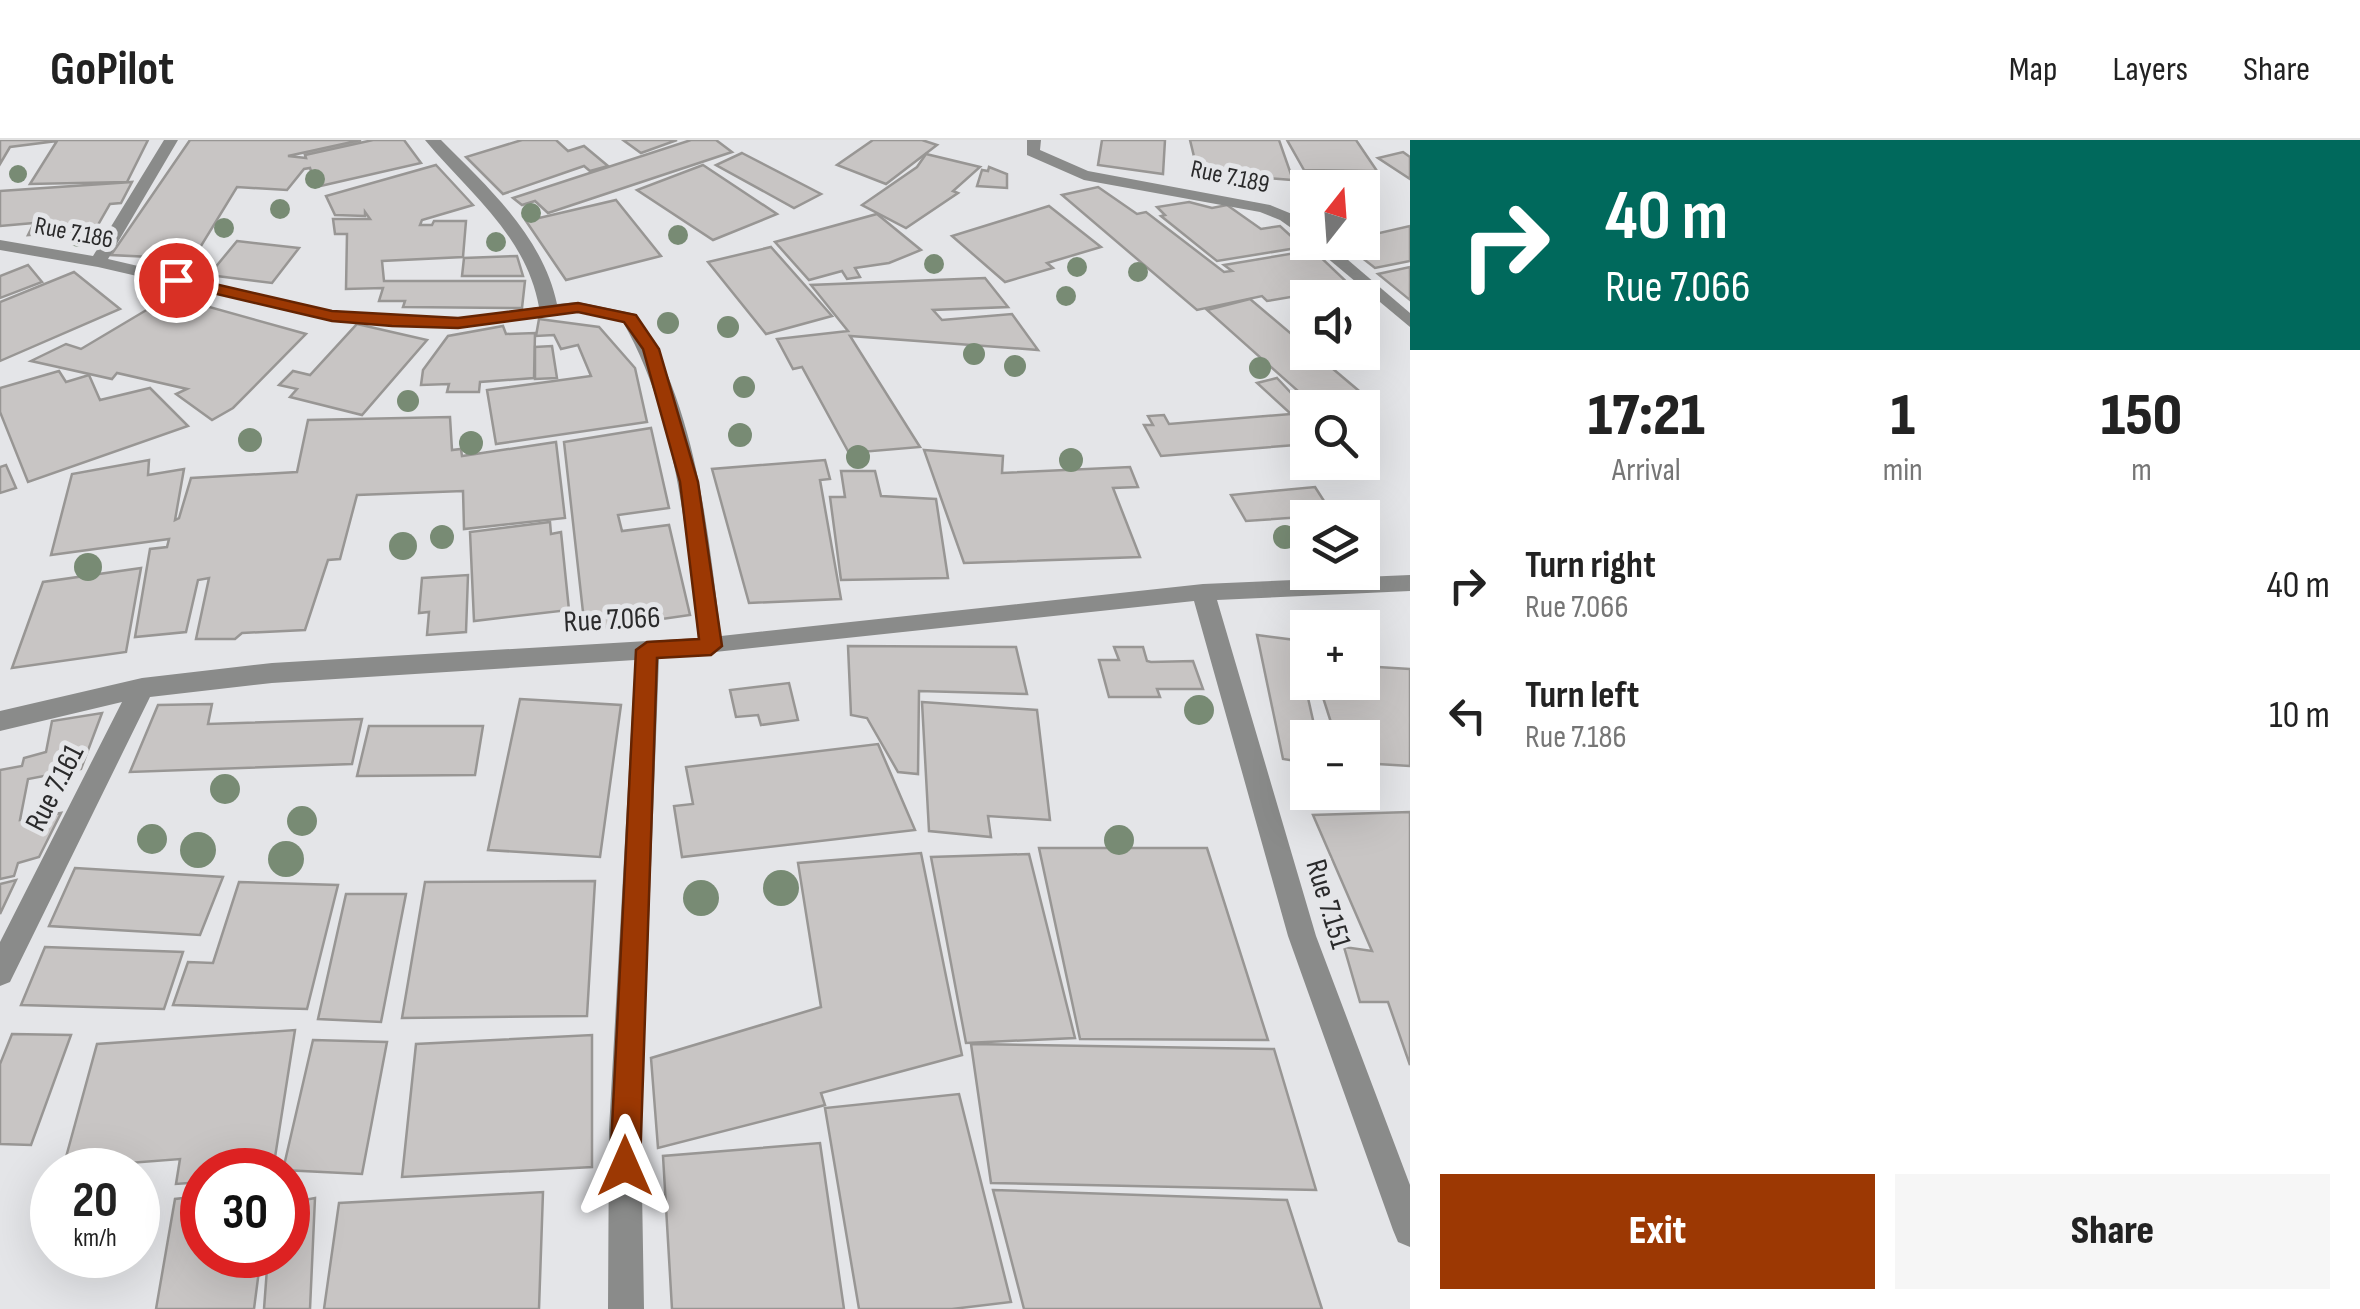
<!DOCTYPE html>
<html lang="en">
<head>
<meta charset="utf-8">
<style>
	:root { --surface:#fff; --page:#f6f6f6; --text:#222; --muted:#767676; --line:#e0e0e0; --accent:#9c3803 }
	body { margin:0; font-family:"Sofia Sans Condensed",sans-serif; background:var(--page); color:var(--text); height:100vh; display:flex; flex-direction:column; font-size:38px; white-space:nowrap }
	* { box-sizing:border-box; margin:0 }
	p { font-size:32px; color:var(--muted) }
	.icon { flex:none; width:55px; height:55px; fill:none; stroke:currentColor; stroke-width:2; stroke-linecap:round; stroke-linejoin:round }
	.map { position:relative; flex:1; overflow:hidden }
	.sheet { display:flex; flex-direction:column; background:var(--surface); width:950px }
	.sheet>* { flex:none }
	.hud { background:#00695c; color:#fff; overflow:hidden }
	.needle { width:65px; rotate:17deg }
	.buttons { position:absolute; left:1290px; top:30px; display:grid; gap:20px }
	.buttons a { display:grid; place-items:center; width:90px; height:90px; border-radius:0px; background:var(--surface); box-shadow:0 10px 40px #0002; font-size:50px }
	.speed { position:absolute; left:30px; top:1008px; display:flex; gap:20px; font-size:50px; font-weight:700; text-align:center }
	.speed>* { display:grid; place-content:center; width:130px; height:130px; border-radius:50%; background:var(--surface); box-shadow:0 10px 40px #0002; line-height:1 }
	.speed small { font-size:25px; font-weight:400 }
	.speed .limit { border:15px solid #d22; background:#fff; color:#111 }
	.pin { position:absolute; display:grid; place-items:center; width:85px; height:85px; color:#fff; margin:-42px; border:5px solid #fff; border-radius:50%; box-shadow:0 2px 10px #0007 }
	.me { position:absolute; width:110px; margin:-55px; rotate:0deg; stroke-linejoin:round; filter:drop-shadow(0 0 8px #0008) }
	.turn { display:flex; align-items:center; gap:35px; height:210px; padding:0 30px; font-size:45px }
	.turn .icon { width:130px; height:130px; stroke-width:2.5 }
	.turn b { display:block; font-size:70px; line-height:85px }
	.eta { display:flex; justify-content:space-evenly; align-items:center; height:170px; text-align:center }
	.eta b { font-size:60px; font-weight:800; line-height:70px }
	.cta { display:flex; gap:20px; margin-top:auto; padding:20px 30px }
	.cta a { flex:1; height:115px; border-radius:0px; background:var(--accent); color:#fff; font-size:40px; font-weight:800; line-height:115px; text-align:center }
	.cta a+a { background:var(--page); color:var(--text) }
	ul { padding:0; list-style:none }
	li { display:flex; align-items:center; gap:30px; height:130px; padding:0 30px }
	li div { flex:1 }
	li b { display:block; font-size:38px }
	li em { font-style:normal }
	header { display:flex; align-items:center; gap:60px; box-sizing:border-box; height:140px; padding:0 50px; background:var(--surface); border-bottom:2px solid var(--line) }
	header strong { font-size:48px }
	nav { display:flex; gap:55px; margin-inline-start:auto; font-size:35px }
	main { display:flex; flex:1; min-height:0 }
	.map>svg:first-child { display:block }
	.building { fill:#c8c5c4; stroke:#989694; stroke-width:2.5 }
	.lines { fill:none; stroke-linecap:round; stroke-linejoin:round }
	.minor { fill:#8a8b8a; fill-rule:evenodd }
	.tree { fill:#788b74 }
	.route { fill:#9c3803; stroke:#652402; stroke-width:2.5 }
	.labels { text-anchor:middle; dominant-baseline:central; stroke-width:10; stroke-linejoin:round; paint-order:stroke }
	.far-street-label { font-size:25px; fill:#2a2a2b; stroke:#e4e5e8 }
	.street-label { font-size:30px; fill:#2a2a2b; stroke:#e4e5e8 }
</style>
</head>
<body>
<header>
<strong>GoPilot</strong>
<nav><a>Map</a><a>Layers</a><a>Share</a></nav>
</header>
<main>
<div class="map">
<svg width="1410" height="1169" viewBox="0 0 1410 1169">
	<rect width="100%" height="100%" fill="#e4e5e8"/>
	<!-- building -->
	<g class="building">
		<path d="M0 0H148L127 42 30 44 57 1 10 7 0 24Z"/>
		<path d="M190 0H361L288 16 306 18 305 15 373 0H404L421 23 316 47 310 28 304 29 287 50 237 47 193 119 111 115Z"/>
		<path d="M522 0H556L568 11 584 6 608 26 590 31 584 26 503 54 466 17Z"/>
		<path d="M623 0H677L641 13Z"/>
		<path d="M691 0H716L732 12 548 73 535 61 522 65 513 58Z"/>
		<path d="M873 0H922L937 5 886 44 837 25Z"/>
		<path d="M1102 0H1165L1163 34 1098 25Z"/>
		<path d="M1190 0H1279L1293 40 1198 33Z"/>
		<path d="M1287 0H1356L1377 31 1304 30Z"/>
		<path d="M1403 12 1410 17V39L1378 18Z"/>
		<path d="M742 13 821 54 794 68 716 25Z"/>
		<path d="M926 14 980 27 953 51 958 53 906 88 862 65 917 27Z"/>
		<path d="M436 25 473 65 422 80 420 85H432L434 81H466L463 117 382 121 384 141H525L522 168 403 167 405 161H379L383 148 346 149 347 94H335L333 79H370L365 72V76L335 75 326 56Z"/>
		<path d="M703 25 777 74 713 100 637 50Z"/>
		<path d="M989 27 1007 34V48L977 46 982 30 988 31Z"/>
		<path d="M132 42 121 63 110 64 95 90 28 95 34 83 0 86V51Z"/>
		<path d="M1098 47 1137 74 1146 72 1224 132 1232 131 1224 125 1313 110 1352 147 1318 156 1314 153 1267 161 1262 156 1197 170 1062 55Z"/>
		<path d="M616 60 661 116 566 140 526 81Z"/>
		<path d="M1189 62 1212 68 1227 65 1261 89 1280 86 1303 107 1217 121 1161 76 1165 75 1157 67Z"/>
		<path d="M1049 66 1101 107 1047 123 1053 128 1005 142 952 96Z"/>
		<path d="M877 74 921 110 889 123 855 128 860 137 847 139 842 131 809 140 775 102Z"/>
		<path d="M1410 86V121L1375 128 1342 102H1362V97Z"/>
		<path d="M237 101 299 108 272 143 209 135Z"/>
		<path d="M771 107 832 176 766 194 708 122Z"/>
		<path d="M517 116 523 136H462L464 118Z"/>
		<path d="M28 125 42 142 0 158V136Z"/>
		<path d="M1410 127V160L1378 134Z"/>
		<path d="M74 132 120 169 0 221V162Z"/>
		<path d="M985 138 1008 167 933 170 942 180 1012 174 1038 210 850 196 920 307 849 313 802 227 793 229 777 199 848 191 811 145Z"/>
		<path d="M170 156 306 194 233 268 212 280 176 254 187 249 117 233 112 239 31 221 66 204 81 209Z"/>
		<path d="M1250 159 1308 208V212H1313L1365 256 1317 268 1207 170Z"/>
		<path d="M539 179 599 187 635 228 647 282 496 304 487 250 591 236 578 205 561 209 554 195 536 196Z"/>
		<path d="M357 184 427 200 362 275 290 257 297 249 279 245 293 231 310 235Z"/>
		<path d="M503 186 506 194 535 193 534 238 480 242 479 252H447L449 244 421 245 423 230 448 196Z"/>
		<path d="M552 206 557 238 535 239V207Z"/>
		<path d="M59 231 66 242 89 235 100 260 150 248 188 286 28 342 0 272V248Z"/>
		<path d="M1277 238 1308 271V304L1161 316 1144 285H1153L1148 276 1164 275 1169 284 1291 274 1257 243Z"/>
		<path d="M450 277 452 310 461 309 462 316 556 302 565 378 464 389 463 351 357 355 340 419 328 420 305 490 242 493 235 499H196L209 438 198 440 186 492 135 497 150 409 167 407 169 399 51 415 72 334 149 320 148 335 184 329 175 380 179 378 191 338 297 332 308 280Z"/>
		<path d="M651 288 669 368 618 375 622 391 669 385 690 475 585 490 564 302Z"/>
		<path d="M924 310 1003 316 1002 333 1130 327 1138 347 1113 348 1140 417 964 423Z"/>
		<path d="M825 320 830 339 820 340 841 459 749 463 712 329Z"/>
		<path d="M6 325 16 348 0 353V327Z"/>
		<path d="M841 331H875L881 356 936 359 948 438 841 440 830 357H845Z"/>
		<path d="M1315 347 1333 375 1246 381 1231 355Z"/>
		<path d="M550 382 551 394 561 392 569 470 474 481 470 392Z"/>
		<path d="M141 428 126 512 12 528 43 442Z"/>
		<path d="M468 435 466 492 427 495 429 472 419 473 422 438Z"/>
		<path d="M1257 495 1295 500 1317 598H1308V623L1283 619Z"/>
		<path d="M848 506 1016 507 1027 554 919 551 918 634 898 632 867 578 851 575Z"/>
		<path d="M1114 507H1143L1147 521 1151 522 1193 521 1203 549H1157L1160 557H1109L1099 520H1119Z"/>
		<path d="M1362 526 1410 529V626L1362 623V598H1336L1318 542H1362Z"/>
		<path d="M789 543 798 580 761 585 758 575 736 577 730 550Z"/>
		<path d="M520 559 621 565 600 717 488 710Z"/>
		<path d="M922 562 1037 570 1050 680 988 676 991 697 929 691Z"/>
		<path d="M212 564 208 584 362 579 352 624 130 632 158 565Z"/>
		<path d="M102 573 81 629 28 639 20 680 61 673 39 717 18 723 14 736 0 739V630L22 626 24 618 46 612 52 581Z"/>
		<path d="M369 586H483L475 635 357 636Z"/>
		<path d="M878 604 915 690 682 717 674 666 693 664 686 627Z"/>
		<path d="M1410 672V925L1388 862H1360L1344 807 1372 811 1313 675Z"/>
		<path d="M1039 708H1207L1268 900 1080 899Z"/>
		<path d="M921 713 962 915 821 953 825 965 658 1008 651 918 821 867 798 723Z"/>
		<path d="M1029 714 1075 898 966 903 931 717Z"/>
		<path d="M75 728 223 737 200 795 49 786Z"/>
		<path d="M16 740 0 774V744Z"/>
		<path d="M595 741 587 876 402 878 425 742Z"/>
		<path d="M239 742 338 745 307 869 173 865 188 822 213 823Z"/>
		<path d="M346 754H406L381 882 318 879Z"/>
		<path d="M45 807 183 812 164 869 21 865Z"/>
		<path d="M295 890 273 1030H202V1042L176 1044 180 1019 63 1028 97 904Z"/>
		<path d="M12 894 71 895 31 1005 0 1004V924Z"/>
		<path d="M592 895V1027L402 1037 416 904Z"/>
		<path d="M313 900 387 902 362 1034 283 1030Z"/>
		<path d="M971 904 1274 909 1316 1050 991 1043Z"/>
		<path d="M959 954 1011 1162 952 1169H859L825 968Z"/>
		<path d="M820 1003 844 1169H672L663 1016Z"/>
		<path d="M993 1050 1287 1060 1322 1169H1024Z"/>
		<path d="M543 1052 539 1169H324L339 1063Z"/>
		<path d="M202 1056V1115H261L254 1169H156L175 1059Z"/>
		<path d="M315 1058 310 1169H264L268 1115H288V1063Z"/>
	</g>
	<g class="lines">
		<!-- minor -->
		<g class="minor">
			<path d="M164 0H178L108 119 331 171 458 178 539 167C526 95 469 53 425 0H441C488 47 543 97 557 164L578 162 636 174C697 269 707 386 721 496L1203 444 1410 435V451L1217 460 1316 796 1410 1045V1107L1398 1102 1393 1090 1288 796 1194 461 659 518 641 990 644 1169H608L609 990 635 520 272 543 150 557 10 842 0 846V802L122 562 0 591V571L142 538 272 523 698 498C686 390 677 278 623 182L578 172 458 188 331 181 98 127 0 110V100L93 116Z"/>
			<path d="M1027 0H1041L1040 10 1088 31 1270 65 1292 74 1308 86V100L1280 80 1260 72 1084 40 1027 15Z"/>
			<path d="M1308 102H1327L1410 173V187Z"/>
		</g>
	</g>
	<!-- trees -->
	<g class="tree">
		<circle cx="1197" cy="30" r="9"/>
		<circle cx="18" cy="34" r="9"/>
		<circle cx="315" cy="39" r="10"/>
		<circle cx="280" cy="69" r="10"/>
		<circle cx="531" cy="73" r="10"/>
		<circle cx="224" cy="88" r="10"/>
		<circle cx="678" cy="95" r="10"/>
		<circle cx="78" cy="97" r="10"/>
		<circle cx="496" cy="102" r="10"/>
		<circle cx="934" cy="124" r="10"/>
		<circle cx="1077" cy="127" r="10"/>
		<circle cx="1138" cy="132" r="10"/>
		<circle cx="1066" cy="156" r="10"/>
		<circle cx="668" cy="183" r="11"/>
		<circle cx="728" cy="187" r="11"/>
		<circle cx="974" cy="214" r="11"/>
		<circle cx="1015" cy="226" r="11"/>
		<circle cx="1260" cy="228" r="11"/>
		<circle cx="744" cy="247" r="11"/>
		<circle cx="408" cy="261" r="11"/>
		<circle cx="740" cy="295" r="12"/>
		<circle cx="250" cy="300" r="12"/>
		<circle cx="471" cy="303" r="12"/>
		<circle cx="858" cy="317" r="12"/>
		<circle cx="1071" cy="320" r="12"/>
		<circle cx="442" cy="397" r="12"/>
		<circle cx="1285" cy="397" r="12"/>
		<circle cx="403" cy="406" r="14"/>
		<circle cx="88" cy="427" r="14"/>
		<circle cx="1199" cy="570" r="15"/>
		<circle cx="225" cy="649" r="15"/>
		<circle cx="302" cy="681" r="15"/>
		<circle cx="152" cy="699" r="15"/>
		<circle cx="1119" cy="700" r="15"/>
		<circle cx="198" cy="710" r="18"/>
		<circle cx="286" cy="719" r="18"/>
		<circle cx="781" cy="748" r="18"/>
		<circle cx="701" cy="758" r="18"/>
	</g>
	<!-- route -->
	<path class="route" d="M176 135 332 171 458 178 578 163 636 175 659 209 698 342 722 506 711 515 657 518 640 1026 636 1036 625 1041 615 1036 610 1026 636 510 647 502 699 499 680 342 643 209 624 182 578 172 458 188 392 186 332 181 170 143V136Z"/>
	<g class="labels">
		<!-- far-street labels -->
		<g class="far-street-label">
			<text transform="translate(1230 37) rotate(12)">Rue 7.189</text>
			<text transform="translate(74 93) rotate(11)">Rue 7.186</text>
		</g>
		<!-- street labels -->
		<g class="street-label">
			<text transform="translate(612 480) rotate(-3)">Rue 7.066</text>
			<text transform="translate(55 648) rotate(-63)">Rue 7.161</text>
			<text transform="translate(1328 764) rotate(73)">Rue 7.151</text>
		</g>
	</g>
</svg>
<div class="buttons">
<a><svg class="needle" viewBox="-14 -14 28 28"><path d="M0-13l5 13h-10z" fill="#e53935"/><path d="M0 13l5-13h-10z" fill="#767676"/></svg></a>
<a><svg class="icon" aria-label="sound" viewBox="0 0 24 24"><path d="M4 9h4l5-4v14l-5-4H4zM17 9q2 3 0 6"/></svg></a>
<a><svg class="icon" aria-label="search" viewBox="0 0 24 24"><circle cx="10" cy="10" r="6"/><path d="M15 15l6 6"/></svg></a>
<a><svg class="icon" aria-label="layers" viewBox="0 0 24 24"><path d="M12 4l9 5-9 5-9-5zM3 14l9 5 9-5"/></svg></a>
<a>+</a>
<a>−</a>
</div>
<div class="speed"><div>20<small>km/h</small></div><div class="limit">30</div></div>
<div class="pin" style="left:176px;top:140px;background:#d93025"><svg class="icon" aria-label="arrive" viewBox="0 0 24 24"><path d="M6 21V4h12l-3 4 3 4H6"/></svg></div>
<svg class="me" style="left:625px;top:1026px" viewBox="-20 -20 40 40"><path d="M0-17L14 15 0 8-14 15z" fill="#9c3803" stroke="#fff" stroke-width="4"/></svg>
</div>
<section class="sheet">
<div class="hud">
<div class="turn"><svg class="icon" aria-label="right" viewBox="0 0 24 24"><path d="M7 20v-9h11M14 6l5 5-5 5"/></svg><div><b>40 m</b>Rue 7.066</div></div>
</div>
<div class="eta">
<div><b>17:21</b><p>Arrival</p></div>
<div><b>1</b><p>min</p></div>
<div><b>150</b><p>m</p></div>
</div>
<ul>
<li><svg class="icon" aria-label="right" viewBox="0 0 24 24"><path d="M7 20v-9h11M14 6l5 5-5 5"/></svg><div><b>Turn right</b><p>Rue 7.066</p></div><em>40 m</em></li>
<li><svg class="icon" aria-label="left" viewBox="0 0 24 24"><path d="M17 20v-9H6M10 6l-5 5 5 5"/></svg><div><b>Turn left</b><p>Rue 7.186</p></div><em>10 m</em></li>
</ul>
<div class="cta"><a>Exit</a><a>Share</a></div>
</section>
</main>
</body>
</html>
